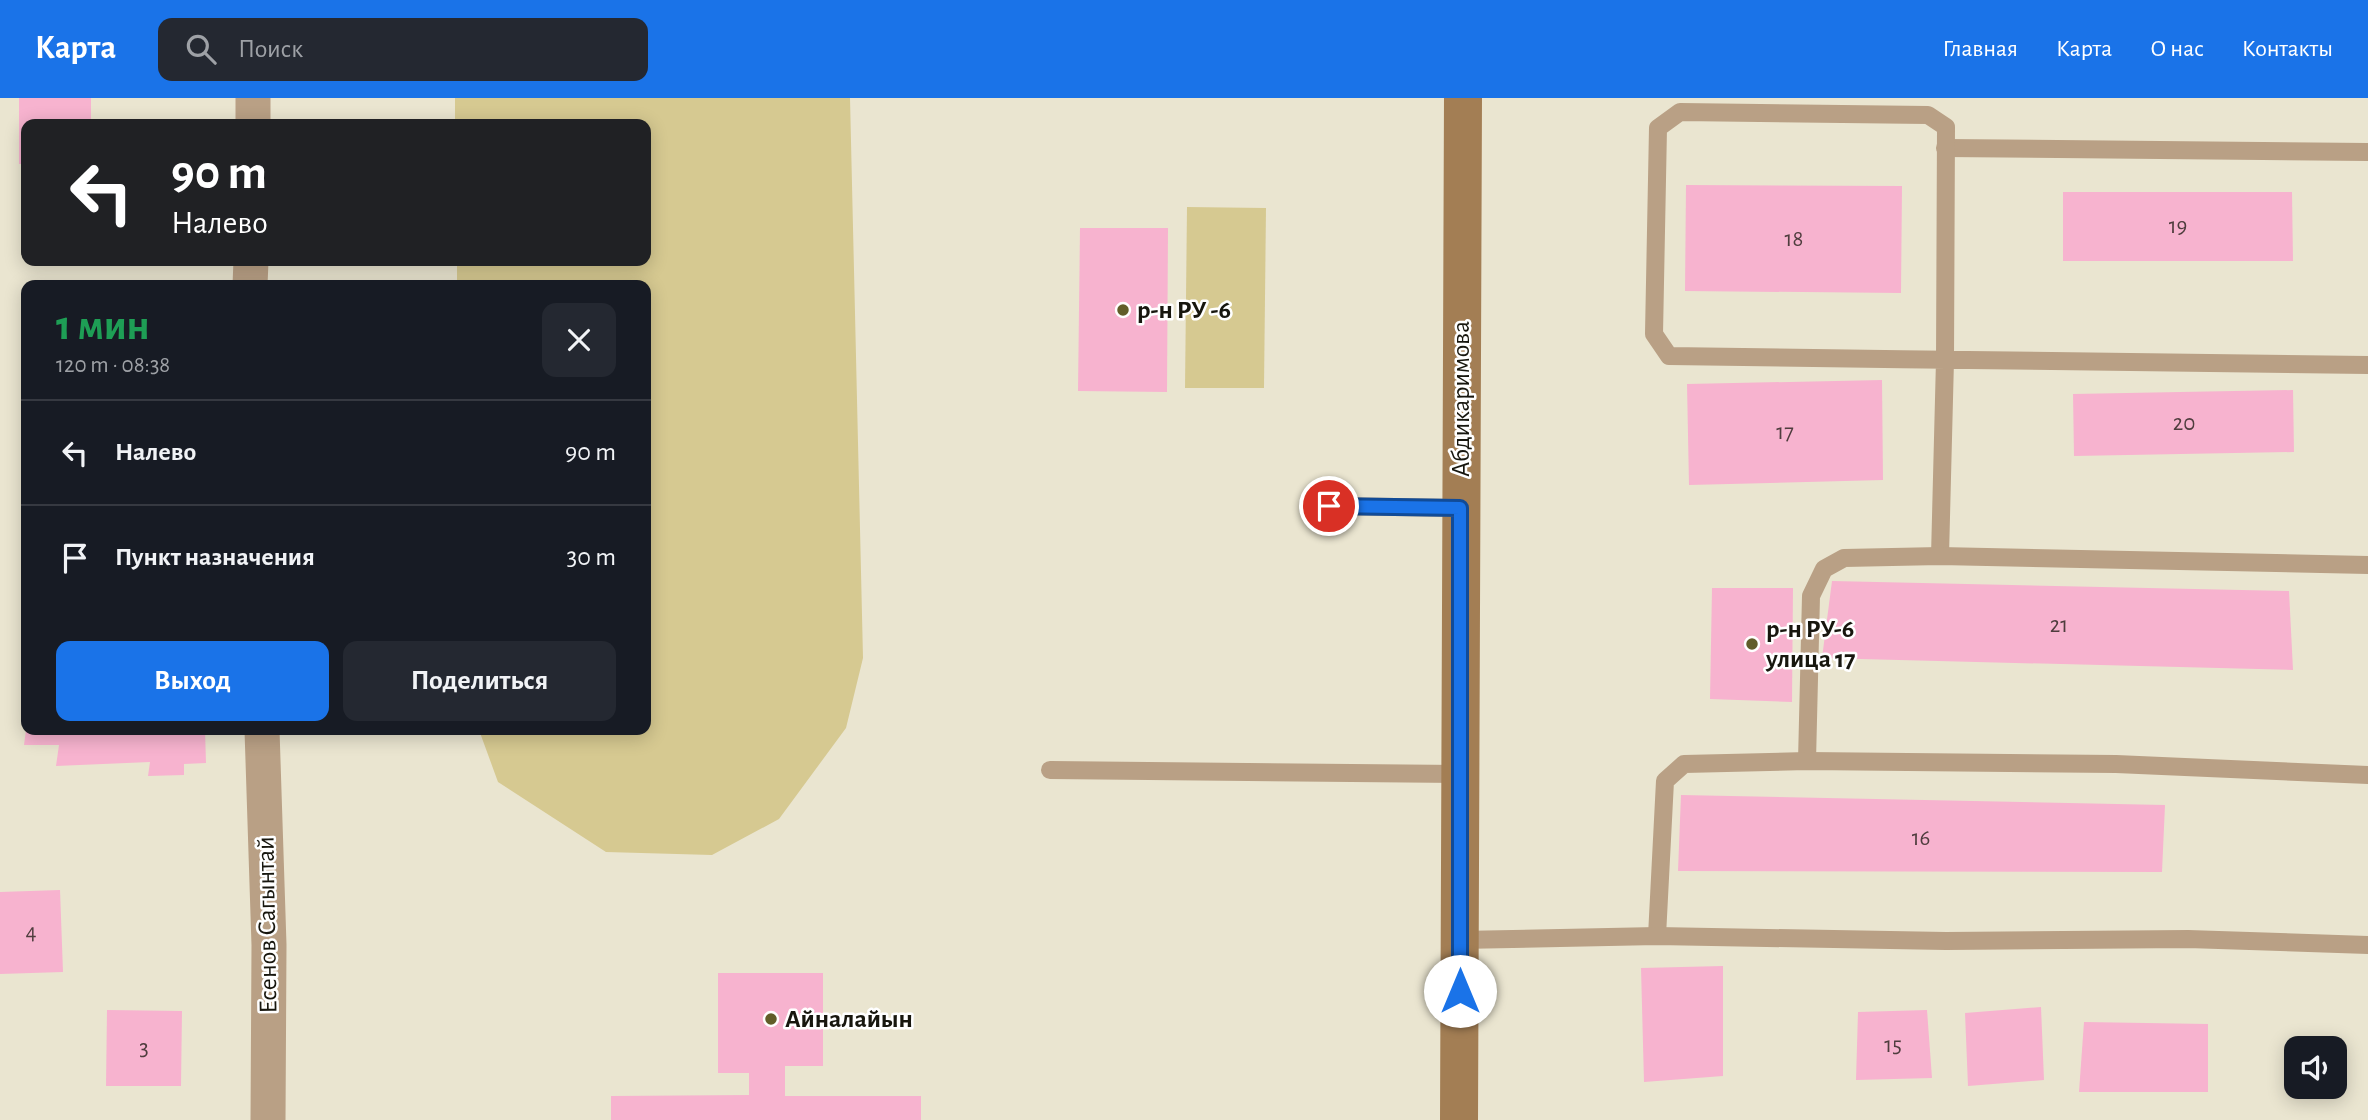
<!DOCTYPE html>
<html lang="ru">
<head>
<meta charset="utf-8">
<style>
	:root { --surface:#171b24; --page:#242831; --text:#f1f3f6; --muted:#9ea1a6; --line:#363941; --accent:#1a73e8 }
	body { margin:0; font-family:"Alegreya Sans",sans-serif; background:var(--page); color:var(--text); height:100vh; display:flex; flex-direction:column; font-size:26px; white-space:nowrap }
	* { box-sizing:border-box; margin:0 }
	p { font-size:23px; color:var(--muted) }
	.icon { flex:none; width:38px; height:38px; fill:none; stroke:currentColor; stroke-width:2; stroke-linecap:round; stroke-linejoin:round }
	.map { position:relative; flex:1; overflow:hidden }
	.details { position:absolute; left:21px; top:182px; width:630px; height:455px; display:flex; flex-direction:column; background:var(--surface); border-radius:14px; box-shadow:0 4px 18px #0003 }
	.details>* { flex:none }
	.guide { position:absolute; left:21px; top:21px; width:630px; height:147px; border-radius:14px; box-shadow:0 4px 18px #0003; background:#202124; color:#fff; overflow:hidden }
	.buttons { position:absolute; left:2284px; top:938px; display:grid; gap:14px }
	.buttons a { display:grid; place-items:center; width:63px; height:63px; border-radius:14px; background:var(--surface); box-shadow:0 4px 18px #0003; font-size:35px }
	.pin { position:absolute; display:grid; place-items:center; width:60px; height:60px; color:#fff; margin:-30px; border:4px solid #fff; border-radius:50%; box-shadow:0 2px 7px #0007 }
	.me { position:absolute; width:77px; margin:-38px; rotate:0deg; stroke-linejoin:round; filter:drop-shadow(0 0 5px #0008) }
	.turn { display:flex; align-items:center; gap:24px; height:147px; padding:0 35px; font-size:32px }
	.turn .icon { width:91px; height:91px; stroke-width:2.5 }
	.turn b { display:block; font-size:49px; line-height:60px }
	.round { display:grid; place-items:center; flex:none; width:74px; height:74px; border-radius:14px; background:var(--page) }
	.head { display:flex; align-items:center; justify-content:space-between; height:119px; padding:0 35px }
	h1 { font-size:42px; font-weight:700; line-height:52px; color:#1e9e55 }
	.primary-button { display:flex; gap:14px; margin-top:auto; padding:14px 35px }
	.primary-button a { flex:1; height:80px; border-radius:14px; background:var(--accent); color:#fff; font-size:28px; font-weight:700; line-height:80px; text-align:center }
	.primary-button a+a { background:var(--page); color:var(--text) }
	ul { padding:0; list-style:none }
	li { display:flex; align-items:center; gap:21px; height:105px; padding:0 35px; border-top:2px solid var(--line) }
	li div { flex:1 }
	li b { display:block; font-size:26px }
	li em { font-style:normal }
	header { display:flex; align-items:center; gap:42px; box-sizing:border-box; height:98px; padding:0 35px; background:var(--accent); color:#fff }
	header strong { font-size:33px }
	nav { display:flex; gap:38px; margin-inline-start:auto; font-size:24px }
	.search { width:490px; height:63px; background:var(--page); display:flex; align-items:center; gap:18px; box-sizing:border-box; padding:0 24px; border-radius:14px; color:var(--muted); font-size:26px }
	.map>svg:first-child { display:block }
	.green { fill:#d6c991 }
	.building { fill:#f7b3cf }
	.lines { fill:none; stroke-linecap:round; stroke-linejoin:round }
	.service { stroke:#b9a085; stroke-width:18 }
	.minor { stroke:#b9a085; stroke-width:35 }
	.secondary { stroke:#a37e54; stroke-width:38 }
	.route-casing { stroke:#114b97; stroke-width:18 }
	.route { stroke:#1a73e8; stroke-width:12 }
	.poi-dot { fill:#615d29; stroke:#fff; stroke-width:2.5 }
	.labels { text-anchor:middle; dominant-baseline:central; stroke-width:5; stroke-linejoin:round; paint-order:stroke }
	.number-label { font-size:23px; fill:#4f3d3e }
	.poi-label { font-size:26px; font-weight:bold; fill:#17160e; stroke:#fff; text-anchor:start }
	.street-label { font-size:26px; fill:#17160e; stroke:#fff }
</style>
</head>
<body>
<header>
<strong>Карта</strong>
<div class="search"><svg class="icon" aria-label="search" viewBox="0 0 24 24"><circle cx="10" cy="10" r="6"/><path d="M15 15l6 6"/></svg>Поиск</div>
<nav><a>Главная</a><a>Карта</a><a>О нас</a><a>Контакты</a></nav>
</header>
<div class="map">
<svg width="2368" height="1022" viewBox="0 0 2368 1022">
	<rect width="100%" height="100%" fill="#eae5d0"/>
	<!-- green -->
	<g class="green">
		<path d="M455 0H850L863 560 846 630 779 721 712 757 606 754 498 684 479 632H646V187H457V163H646V26H455Z"/>
		<path d="M1187 109 1266 110 1264 290H1185Z"/>
	</g>
	<!-- building -->
	<g class="building">
		<path d="M19 0H91V26H26V66H19Z"/>
		<path d="M1686 87 1902 88 1901 195 1685 193Z"/>
		<path d="M2063 94H2292L2293 163H2063Z"/>
		<path d="M1080 130H1168L1167 294 1078 293Z"/>
		<path d="M1882 282 1883 382 1689 387 1687 286Z"/>
		<path d="M2293 292 2294 354 2074 358 2073 296Z"/>
		<path d="M1832 483 2289 493 2293 572 1822 560Z"/>
		<path d="M1712 490H1793L1792 604 1710 601Z"/>
		<path d="M26 632H205L206 665 184 666V677L148 678 150 664 56 668 59 647H24Z"/>
		<path d="M1681 697 2165 707 2162 774 1678 773Z"/>
		<path d="M60 792 63 874 0 876V794Z"/>
		<path d="M1723 868V978L1644 984 1641 870Z"/>
		<path d="M718 875H823V968H785V998H921V1022H611V998L749 997V975H718Z"/>
		<path d="M2041 909 2044 982 1968 988 1965 915Z"/>
		<path d="M107 912 182 913 181 988H106Z"/>
		<path d="M1927 912 1932 980 1856 982 1858 914Z"/>
		<path d="M2084 924 2208 926V994H2079Z"/>
	</g>
	<g class="lines">
		<!-- service -->
		<g class="service">
			<path d="M1945 50 2368 54"/>
			<path d="M1329 408 1460 410"/>
			<path d="M1940 458 1945 262 1946 29 1928 17 1680 14 1658 30 1654 236 1669 258C1902 261 2135 265 2368 267"/>
			<path d="M1807 663 1811 498 1824 471 1844 460 1940 458 2368 467"/>
			<path d="M1050 672 1460 676"/>
			<path d="M1657 838 1665 683 1684 666 1807 663 2116 666 2368 677"/>
			<path d="M1460 842 1657 838 1946 843 2188 841 2368 847"/>
		</g>
		<!-- minor -->
		<g class="minor">
			<path d="M253 26V0"/>
			<path d="M250 187 251 163"/>
			<path d="M262 632 269 847 268 1022"/>
		</g>
		<!-- secondary -->
		<path class="secondary" d="M1459 1022 1463 0"/>
	</g>
	<g class="lines">
		<defs>
			<path id="route" d="M1329 408 1460 410V893"/>
		</defs>
		<!-- route casing -->
		<use href="#route" class="route-casing"/>
		<!-- route -->
		<use href="#route" class="route"/>
	</g>
	<!-- markers -->
	<g class="poi-dot">
		<circle cx="1123" cy="212" r="7"/>
		<circle cx="1752" cy="546" r="7"/>
		<circle cx="771" cy="921" r="7"/>
	</g>
	<g class="labels">
		<!-- number labels -->
		<g class="number-label">
			<text x="2178" y="128">19</text>
			<text x="1794" y="141">18</text>
			<text x="2184" y="325">20</text>
			<text x="1785" y="334">17</text>
			<text x="2059" y="527">21</text>
			<text x="1921" y="740">16</text>
			<text x="31" y="834">4</text>
			<text x="1893" y="947">15</text>
			<text x="144" y="950">3</text>
		</g>
		<!-- poi labels -->
		<g class="poi-label">
			<text x="1137" y="212">р-н РУ -6</text>
			<text x="1766" y="531">р-н РУ-6<tspan x="1766" dy="30">улица 17</tspan></text>
			<text x="785" y="921">Айналайын</text>
		</g>
		<!-- street labels -->
		<g class="street-label">
			<text transform="translate(1461 301) rotate(-90)">Абдикаримова</text>
			<text transform="translate(267 827) rotate(-91)">Есенов Сагынтай</text>
		</g>
	</g>
</svg>
<div class="buttons">
<a><svg class="icon" aria-label="sound" viewBox="0 0 24 24"><path d="M4 9h4l5-4v14l-5-4H4zM17 9q2 3 0 6"/></svg></a>
</div>
<div class="pin" style="left:1329px;top:408px;background:#d93025"><svg class="icon" aria-label="arrive" viewBox="0 0 24 24"><path d="M6 21V4h12l-3 4 3 4H6"/></svg></div>
<svg class="me" style="left:1460px;top:893px" viewBox="-20 -20 40 40"><circle r="19" fill="#fff"/><path d="M0-13L10 11 0 6-10 11z" fill="#1a73e8"/></svg>
<div class="guide">
<div class="turn"><svg class="icon" aria-label="left" viewBox="0 0 24 24"><path d="M17 20v-9H6M10 6l-5 5 5 5"/></svg><div><b>90 m</b>Налево</div></div>
</div>
<section class="details">
<div class="head"><div><h1>1 мин</h1><p>120 m · 08:38</p></div><a class="round"><svg class="icon" aria-label="close" viewBox="0 0 24 24"><path d="M6 6l12 12M18 6L6 18"/></svg></a></div>
<ul>
<li><svg class="icon" aria-label="left" viewBox="0 0 24 24"><path d="M17 20v-9H6M10 6l-5 5 5 5"/></svg><div><b>Налево</b></div><em>90 m</em></li>
<li><svg class="icon" aria-label="arrive" viewBox="0 0 24 24"><path d="M6 21V4h12l-3 4 3 4H6"/></svg><div><b>Пункт назначения</b></div><em>30 m</em></li>
</ul>
<div class="primary-button"><a>Выход</a><a>Поделиться</a></div>
</section>
</div>
</body>
</html>
